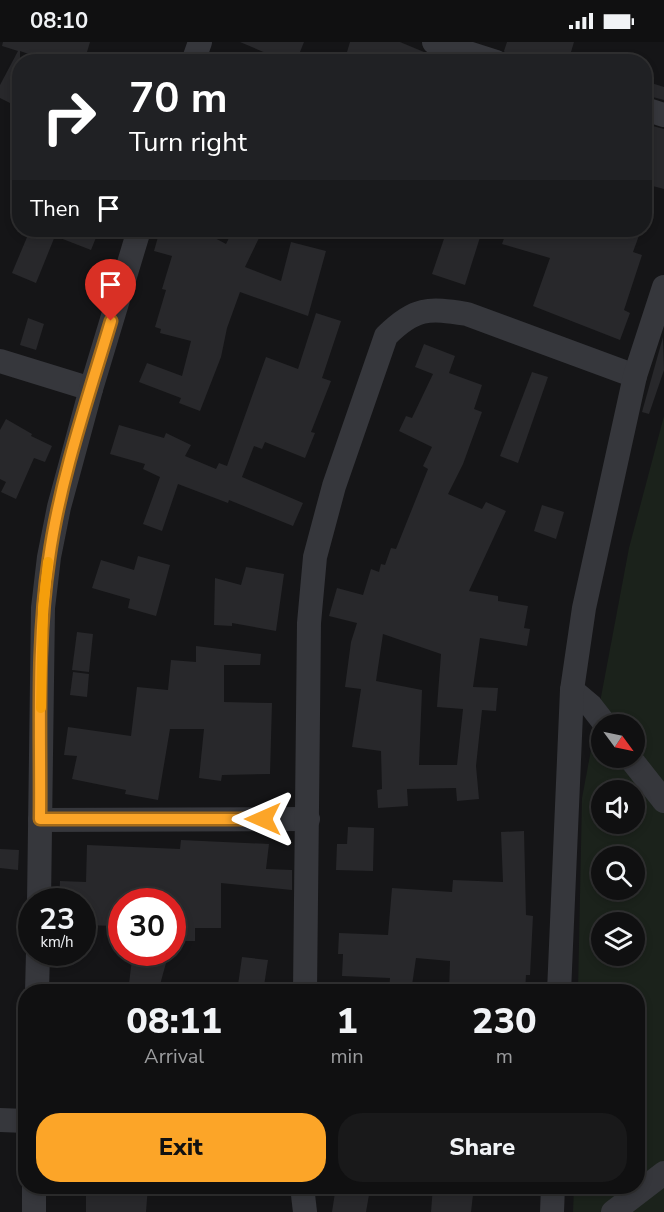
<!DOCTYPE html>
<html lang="en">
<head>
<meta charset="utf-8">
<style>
	:root { --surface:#101011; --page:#19191a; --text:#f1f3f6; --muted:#9c9d9f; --line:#303031; --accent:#fca528 }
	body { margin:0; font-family:"Nunito Sans",sans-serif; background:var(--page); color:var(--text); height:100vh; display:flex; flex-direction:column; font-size:22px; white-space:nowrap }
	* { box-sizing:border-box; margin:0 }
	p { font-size:20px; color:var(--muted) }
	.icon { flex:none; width:33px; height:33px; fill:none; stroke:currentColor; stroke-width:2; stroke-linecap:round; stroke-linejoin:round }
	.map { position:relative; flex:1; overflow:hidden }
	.drawer { position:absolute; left:18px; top:942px; width:627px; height:210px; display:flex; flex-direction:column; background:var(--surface); border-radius:24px; box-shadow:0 3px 9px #0003,0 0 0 2px var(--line) }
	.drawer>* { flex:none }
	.hud { position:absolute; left:12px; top:12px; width:640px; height:183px; border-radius:24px; box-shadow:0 3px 9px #0003,0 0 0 2px var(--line); background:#202124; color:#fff; overflow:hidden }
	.needle { width:39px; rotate:123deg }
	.tools { position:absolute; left:591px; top:672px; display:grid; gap:12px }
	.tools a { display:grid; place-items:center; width:54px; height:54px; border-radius:50%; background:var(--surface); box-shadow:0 3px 9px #0003,0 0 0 2px var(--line); font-size:30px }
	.speed { position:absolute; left:18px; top:846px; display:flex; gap:12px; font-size:30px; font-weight:700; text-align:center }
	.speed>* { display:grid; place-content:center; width:78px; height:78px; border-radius:50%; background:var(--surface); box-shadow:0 3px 9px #0003,0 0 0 2px var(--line); line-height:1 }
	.speed small { font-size:15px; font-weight:400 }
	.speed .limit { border:9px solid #d22; background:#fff; color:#111 }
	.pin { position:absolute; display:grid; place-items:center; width:51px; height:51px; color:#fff; margin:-62px -26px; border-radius:50% 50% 50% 0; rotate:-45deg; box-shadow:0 0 6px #0007 }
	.pin .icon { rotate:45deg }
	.me { position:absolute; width:66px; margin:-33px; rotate:270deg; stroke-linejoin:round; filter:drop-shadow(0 0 4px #0008) }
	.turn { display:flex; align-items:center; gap:21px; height:126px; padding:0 18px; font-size:27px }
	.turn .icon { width:78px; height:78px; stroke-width:2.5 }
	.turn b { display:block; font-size:42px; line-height:51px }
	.then { display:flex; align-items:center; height:57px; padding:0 18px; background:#0003; gap:12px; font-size:22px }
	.eta { display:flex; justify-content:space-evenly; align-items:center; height:102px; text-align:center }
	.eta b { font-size:36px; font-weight:800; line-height:42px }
	.action { display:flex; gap:12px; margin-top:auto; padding:12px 18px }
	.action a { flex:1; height:69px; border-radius:24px; background:var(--accent); color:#111; font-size:24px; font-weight:800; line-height:69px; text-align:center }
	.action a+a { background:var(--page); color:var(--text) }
	.status { display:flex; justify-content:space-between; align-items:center; height:42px; padding:0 30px; background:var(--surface); direction:ltr }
	.status svg { height:16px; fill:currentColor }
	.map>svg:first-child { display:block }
	.green { fill:#1b221b; fill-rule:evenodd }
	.building { fill:#28282b; fill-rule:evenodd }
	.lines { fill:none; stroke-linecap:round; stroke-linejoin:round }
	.minor { stroke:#36373c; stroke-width:24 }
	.route-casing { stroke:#a46b1a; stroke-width:15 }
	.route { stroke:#fca528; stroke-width:10 }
	.slow { stroke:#f59e0b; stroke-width:10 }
</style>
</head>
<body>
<div class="status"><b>08:10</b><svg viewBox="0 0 49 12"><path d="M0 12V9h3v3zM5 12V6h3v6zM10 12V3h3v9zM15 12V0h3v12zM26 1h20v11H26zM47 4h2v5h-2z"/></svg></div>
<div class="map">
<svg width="664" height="1170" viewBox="0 0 664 1170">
	<rect width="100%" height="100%" fill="#151517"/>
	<!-- green -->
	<path class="green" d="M664 374V1170H573L574 1145 638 1144V950L578 949 582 756 629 506ZM602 682H634V716H602ZM602 748H634V782H602ZM602 814H634V848H602ZM602 880H634V914H602Z"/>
	<!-- building -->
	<g class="building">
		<path d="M3 0H90L84 20H52L20 9V46L12 62 0 56V43L18 9 2 4Z"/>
		<path d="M240 0H304L296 20H287Z"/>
		<path d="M350 0H400L448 20H344Z"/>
		<path d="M507 0H574L568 20H510L504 9Z"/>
		<path d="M645 39 664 45V58L645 53Z"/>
		<path d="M645 82 664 87V147L645 142V113L649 98 645 97Z"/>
		<path d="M30 188H99L91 208 55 194 36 241 12 231Z"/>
		<path d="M160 188H200L226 202 233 188H242L259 196 245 225 281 239 291 200 326 209 308 274 240 250 227 286 221 315 200 369 179 361 181 356 139 340 147 321 182 334 191 299 160 291 161 287 155 285 166 248 162 247 172 214 154 209Z"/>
		<path d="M447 188H467L481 192 465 243 432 232Z"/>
		<path d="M507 188H641L633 210 642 213 624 268 630 271 620 298 533 264 550 216 502 202Z"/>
		<path d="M316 271 341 279 322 336 331 339 311 390 315 391 305 416 265 400 262 407 254 404 242 435 303 461 293 484 229 458 228 461 178 442 162 489 143 482 160 435 143 427 145 422 110 412 119 383 164 396 166 391 191 403 185 414 216 427 219 421 227 424 266 315 298 327Z"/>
		<path d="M28 276 44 282 36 308 20 303Z"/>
		<path d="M663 295 664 328 649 372 642 370Z"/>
		<path d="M424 302 455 314 449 331 482 343 474 367 482 370 463 422 448 452 482 467 486 460 506 469 469 549 498 554V559L528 564 524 586 530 587 527 604 480 596 473 645 498 646 496 669 482 668 476 724 479 757 457 759 456 746 407 747 408 764 378 766 377 748 382 747 381 709 352 705 361 647 345 645 351 600 357 581 329 574 337 546 363 553 371 527 379 530 381 522 385 523 391 506 396 507 428 427 423 424 432 405 399 389 406 374 412 376 433 332 415 325ZM383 592 441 612 437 665 463 667 457 723H419L422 648 376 639Z"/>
		<path d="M532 330 548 335 518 421 500 414Z"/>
		<path d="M6 377 32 392 31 394 52 404 45 420 34 416 16 457 1 450 6 440 0 437V388Z"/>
		<path d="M542 463 564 470 556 497 534 489Z"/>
		<path d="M138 514 170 523 156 574 128 566 130 557 92 546 101 518 134 528Z"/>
		<path d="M246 525 284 532 276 589 232 581V584L214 583 215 536 241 543Z"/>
		<path d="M77 590 93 592 89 630 72 628Z"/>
		<path d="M196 604 261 612 260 623H224V660L272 661 270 732 222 733 221 739 199 736 204 687H170L158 758 125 752 126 748 72 737 77 714 64 713 68 685 131 694 137 645 168 648 171 618 196 620Z"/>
		<path d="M73 630 89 632 87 655 70 653Z"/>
		<path d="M348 785 374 786 373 829 336 828 337 802H347Z"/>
		<path d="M524 789 526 873 533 874 530 933H526L525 950H449L450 919 416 916 411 950H389L390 936 342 934 343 912H338L339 891 388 893 392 846 452 850 453 838 503 840 501 790Z"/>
		<path d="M181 798 269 802 266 827 292 828V848L221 841V886H195V899H178V860H117L116 884 82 883V860H59L60 839 86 840 87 803 180 807Z"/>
		<path d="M0 807 19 808 18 828 0 826Z"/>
		<path d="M150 910H169L158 950H128L132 917 148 919Z"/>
		<path d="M242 915 268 918 263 950H237Z"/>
		<path d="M86 1144H148L146 1170H86Z"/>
		<path d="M336 1144 370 1147 366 1170H332Z"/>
		<path d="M433 1144H474L471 1170H431Z"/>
	</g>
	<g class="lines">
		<!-- minor -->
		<g class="minor">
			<path d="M434 0 496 20"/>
			<path d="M193 20 200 0"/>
			<path d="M645 67 664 73"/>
			<path d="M0 319 91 347"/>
			<path d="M572 648 591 664 605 682"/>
			<path d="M630 716 664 759"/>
			<path d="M40 778 308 777"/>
			<path d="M39 860 43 566 49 515 59 465 91 347 139 188"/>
			<path d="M37 950 38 910"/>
			<path d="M305 950 309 581 315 515 334 444 386 294C415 265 428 266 467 272L635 334"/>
			<path d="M559 950 572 648 584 566 635 334 664 245"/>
			<path d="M0 1078 26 1079"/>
			<path d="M302 1144 305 1170"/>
			<path d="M34 1170V1144"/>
			<path d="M552 1170 553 1144"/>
			<path d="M613 1170 664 1131"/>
		</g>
	</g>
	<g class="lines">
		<defs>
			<path id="route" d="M111 279C88 356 60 437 49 517 36 603 41 691 40 777H263"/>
		</defs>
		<!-- route casing -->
		<use href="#route" class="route-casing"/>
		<!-- route -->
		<use href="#route" class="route"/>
		<!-- slow -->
		<path class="slow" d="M41 666 43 566 48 520"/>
	</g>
</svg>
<div class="tools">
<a><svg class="needle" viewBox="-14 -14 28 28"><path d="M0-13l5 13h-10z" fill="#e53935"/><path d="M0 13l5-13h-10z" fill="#9c9d9f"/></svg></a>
<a><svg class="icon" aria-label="sound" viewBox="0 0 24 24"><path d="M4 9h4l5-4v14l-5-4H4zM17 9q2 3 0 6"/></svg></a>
<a><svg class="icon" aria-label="search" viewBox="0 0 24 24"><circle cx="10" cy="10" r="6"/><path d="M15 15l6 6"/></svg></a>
<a><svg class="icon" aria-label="layers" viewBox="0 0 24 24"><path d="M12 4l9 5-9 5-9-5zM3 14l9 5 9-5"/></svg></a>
</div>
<div class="speed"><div>23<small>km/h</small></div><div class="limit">30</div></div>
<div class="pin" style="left:111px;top:279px;background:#d93025"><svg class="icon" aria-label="arrive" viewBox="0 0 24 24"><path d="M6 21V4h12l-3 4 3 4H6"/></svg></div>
<svg class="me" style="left:263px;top:777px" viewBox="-20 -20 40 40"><path d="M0-17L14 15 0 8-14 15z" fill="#fca528" stroke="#fff" stroke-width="4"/></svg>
<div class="hud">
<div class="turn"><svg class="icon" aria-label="right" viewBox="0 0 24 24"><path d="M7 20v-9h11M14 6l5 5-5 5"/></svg><div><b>70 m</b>Turn right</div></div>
<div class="then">Then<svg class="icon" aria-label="arrive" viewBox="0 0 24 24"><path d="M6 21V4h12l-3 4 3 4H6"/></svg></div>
</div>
<section class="drawer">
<div class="eta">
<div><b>08:11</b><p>Arrival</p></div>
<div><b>1</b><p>min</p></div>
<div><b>230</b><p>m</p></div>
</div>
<div class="action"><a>Exit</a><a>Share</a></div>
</section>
</div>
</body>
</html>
